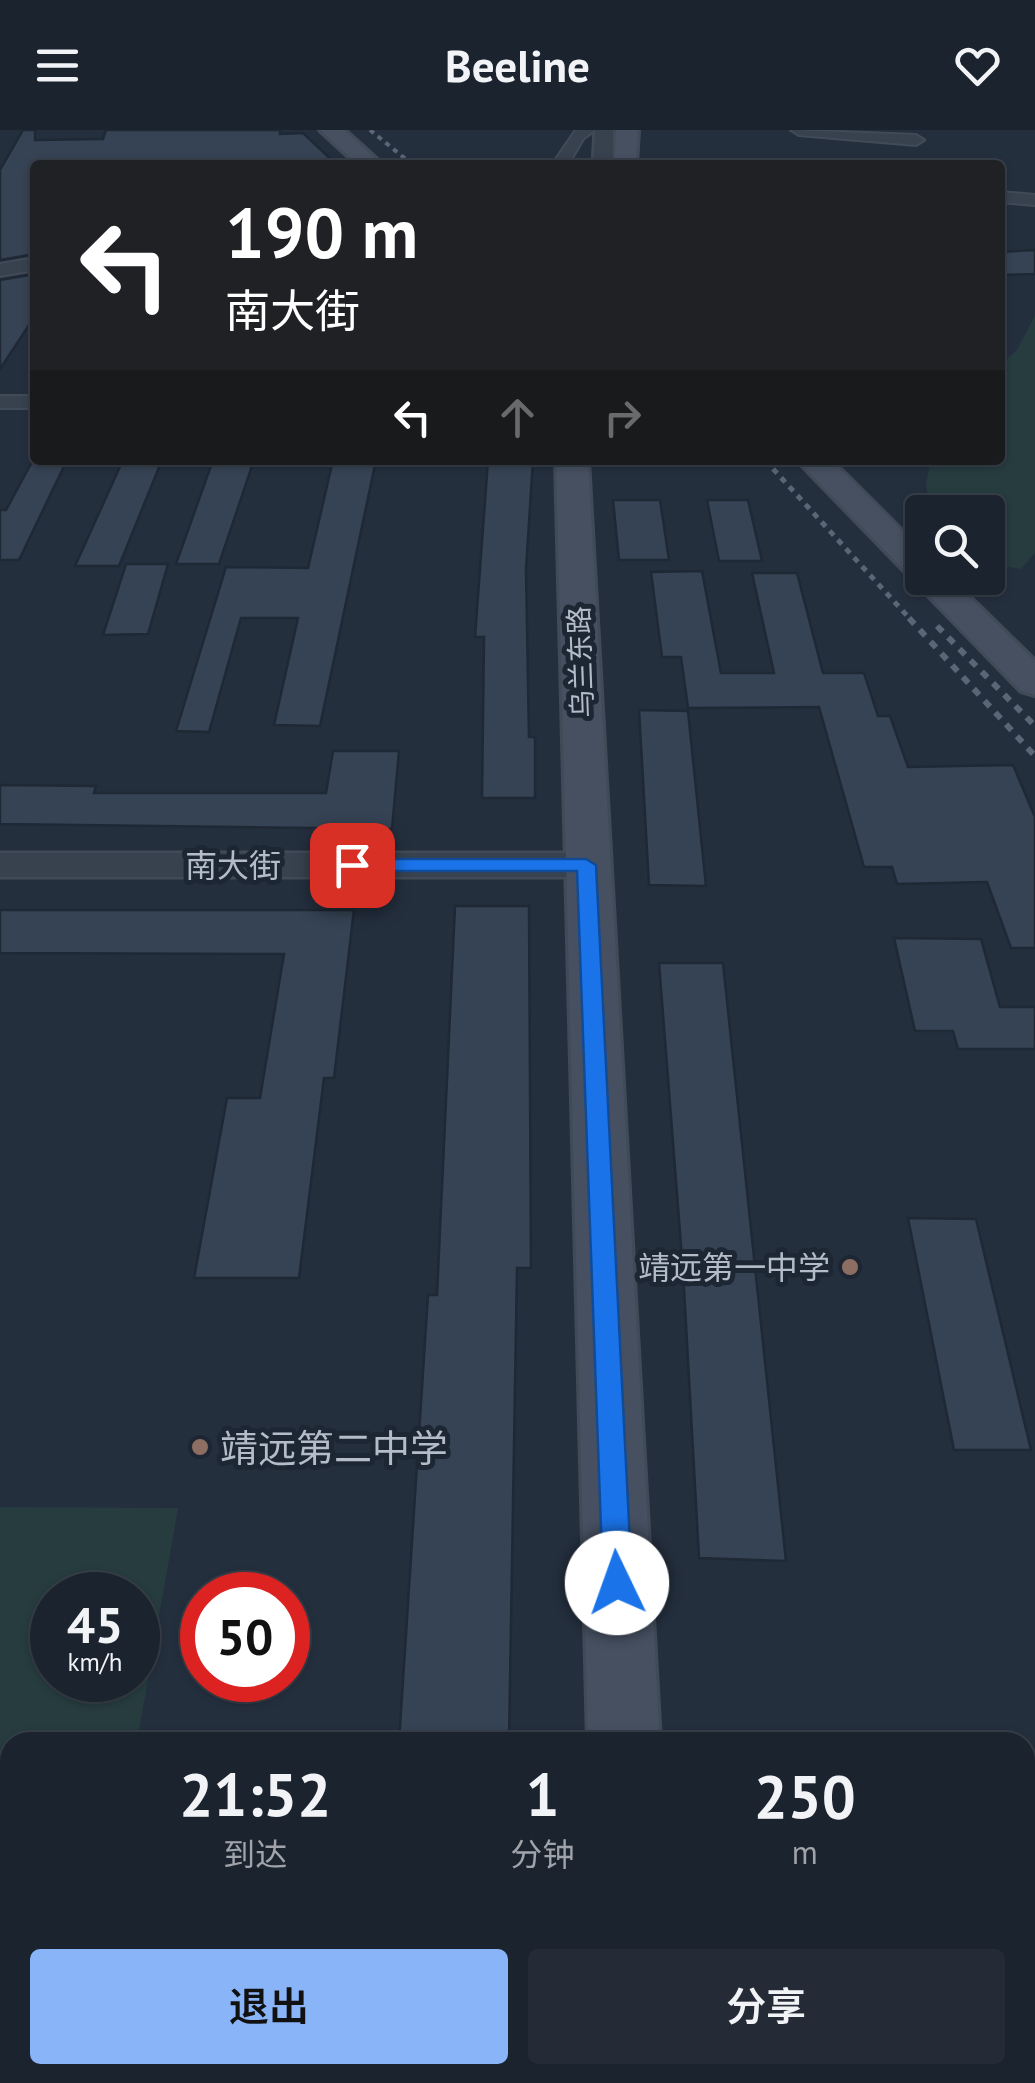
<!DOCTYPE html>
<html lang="zh">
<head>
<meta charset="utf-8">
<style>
	:root { --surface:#1b232e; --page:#242b36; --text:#f1f3f6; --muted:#a0a4aa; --line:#39404a; --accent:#8ab4f8 }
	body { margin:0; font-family:"PT Sans","Noto Sans SC",sans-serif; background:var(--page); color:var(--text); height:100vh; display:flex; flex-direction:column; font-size:38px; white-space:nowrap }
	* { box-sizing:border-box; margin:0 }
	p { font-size:32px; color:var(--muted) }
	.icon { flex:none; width:55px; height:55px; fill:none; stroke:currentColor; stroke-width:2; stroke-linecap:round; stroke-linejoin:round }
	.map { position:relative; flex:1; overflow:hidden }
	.panel { position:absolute; left:0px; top:1602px; width:1035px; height:352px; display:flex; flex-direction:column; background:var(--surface); border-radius:30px 30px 0 0; box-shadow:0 2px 8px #0004,0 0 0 2px var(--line) }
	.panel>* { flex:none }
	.top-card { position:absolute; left:30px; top:30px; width:975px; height:305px; border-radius:10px; box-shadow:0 2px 8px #0004,0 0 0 2px var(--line); background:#202124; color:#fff; overflow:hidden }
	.controls { position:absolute; left:905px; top:365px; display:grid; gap:20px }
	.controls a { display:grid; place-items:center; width:100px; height:100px; border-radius:10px; background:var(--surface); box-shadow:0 2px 8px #0004,0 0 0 2px var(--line); font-size:50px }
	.speed { position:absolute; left:30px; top:1442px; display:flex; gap:20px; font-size:50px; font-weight:700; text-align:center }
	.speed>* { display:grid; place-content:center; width:130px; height:130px; border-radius:50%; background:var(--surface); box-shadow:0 2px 8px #0004,0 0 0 2px var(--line); line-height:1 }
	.speed small { font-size:25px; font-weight:400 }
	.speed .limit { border:15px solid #d22; background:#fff; color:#111 }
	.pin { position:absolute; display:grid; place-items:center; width:85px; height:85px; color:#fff; margin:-42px; border-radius:20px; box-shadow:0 5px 15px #0006 }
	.me { position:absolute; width:110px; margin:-55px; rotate:357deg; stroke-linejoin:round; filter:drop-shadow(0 0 8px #0008) }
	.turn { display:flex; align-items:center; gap:35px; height:210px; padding:0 30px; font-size:45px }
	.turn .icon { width:130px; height:130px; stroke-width:2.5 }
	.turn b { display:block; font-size:70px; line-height:85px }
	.lanes { display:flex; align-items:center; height:95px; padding:0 30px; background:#0003; justify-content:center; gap:50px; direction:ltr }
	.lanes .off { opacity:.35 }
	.eta { display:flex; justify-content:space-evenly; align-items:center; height:170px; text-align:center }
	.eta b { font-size:60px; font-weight:600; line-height:70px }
	.cta { display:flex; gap:20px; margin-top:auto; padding:20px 30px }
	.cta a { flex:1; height:115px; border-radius:10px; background:var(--accent); color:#111; font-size:40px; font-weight:600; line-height:115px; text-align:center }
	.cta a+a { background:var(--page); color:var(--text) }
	header { display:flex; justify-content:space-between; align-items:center; height:130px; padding:0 30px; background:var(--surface); font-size:45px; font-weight:600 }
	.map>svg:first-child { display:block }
	.green { fill:#263c3f; fill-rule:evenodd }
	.building { fill:#364354; stroke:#1f2835; stroke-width:2.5 }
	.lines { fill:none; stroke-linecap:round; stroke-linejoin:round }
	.minor-casing { stroke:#414a57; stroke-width:4 }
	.tertiary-casing { stroke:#414a57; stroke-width:5 }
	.secondary-casing { stroke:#414a57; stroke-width:6 }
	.minor { fill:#38414e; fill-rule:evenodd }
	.tertiary { fill:#38414e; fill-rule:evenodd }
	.secondary { fill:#465061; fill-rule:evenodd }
	.rail-far2 { stroke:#5a6575; stroke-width:4; stroke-dasharray:5 5; stroke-linecap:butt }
	.rail-far1 { stroke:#5a6575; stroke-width:5; stroke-dasharray:6 6; stroke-linecap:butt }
	.rail { stroke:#5a6575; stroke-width:6; stroke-dasharray:8 8; stroke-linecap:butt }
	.route { fill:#1a73e8; stroke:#114b97; stroke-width:2.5 }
	.education-dot { fill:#8d6e63; stroke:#1d2633; stroke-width:4 }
	.labels { text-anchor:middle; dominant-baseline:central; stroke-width:10; stroke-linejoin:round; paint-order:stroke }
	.far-street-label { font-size:28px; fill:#b4bcc9; stroke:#1d2633 }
	.street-label { font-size:32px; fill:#b4bcc9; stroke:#1d2633 }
	.poi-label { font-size:32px; fill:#b4bcc9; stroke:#1d2633; text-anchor:end }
	.near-poi-label { font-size:38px; fill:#b4bcc9; stroke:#1d2633; text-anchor:start }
</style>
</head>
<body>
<header><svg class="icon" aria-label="menu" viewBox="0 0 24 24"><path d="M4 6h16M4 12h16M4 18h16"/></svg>Beeline<svg class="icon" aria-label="heart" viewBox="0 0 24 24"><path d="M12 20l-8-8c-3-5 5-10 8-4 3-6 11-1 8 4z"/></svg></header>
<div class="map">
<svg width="1035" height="1953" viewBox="0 0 1035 1953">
	<rect width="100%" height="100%" fill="#242f3e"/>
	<!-- green -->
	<g class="green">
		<path d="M1035 185V423L1021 439 988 434V382H930L926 353 931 330H1000V235L1017 220Z"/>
		<path d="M0 1377 178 1378 137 1612H10V1803H0ZM52 1465H138V1550H52Z"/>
	</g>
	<!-- building -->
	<g class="building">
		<path d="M23 0H35V10L103 9 106 0H280V4L303 3 336 34 35 35V124L0 130V40Z"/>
		<path d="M1035 120V144L1000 145V122Z"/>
		<path d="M35 144V186L0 239V150Z"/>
		<path d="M33 330H67L19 430H0V380H6Z"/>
		<path d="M123 330H162L119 436H75Z"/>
		<path d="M213 330H254L219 434H176Z"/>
		<path d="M333 330H376L320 596 274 595 298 488H241L209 602 176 601 226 437 308 438Z"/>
		<path d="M488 330H533L526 440 529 607H535V668H482L484 507H475Z"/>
		<path d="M613 370H660L669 430H619Z"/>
		<path d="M707 370H748L762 431H719Z"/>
		<path d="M126 434H168L148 504 103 505Z"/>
		<path d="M702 441 721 543H774L752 443H797L823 543H864L878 586H890L908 637 1013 635 1035 687V818H1011L987 752 897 754 892 737H864L819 577 688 578 681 527H662L651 442Z"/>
		<path d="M639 580 688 581 706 756 649 755Z"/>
		<path d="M333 621H399L392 699 0 694V655L96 656 94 663H326Z"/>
		<path d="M455 776H529L531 1138H517L509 1612H399L428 1165H437Z"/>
		<path d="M0 780H354L334 948H324L299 1148H194L227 968H260L284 824 0 823Z"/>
		<path d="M894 808 981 809 1000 877H1035V919H958L953 901H915Z"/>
		<path d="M659 833H723L786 1431 699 1428 683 1141Z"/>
		<path d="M908 1088 976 1089 1031 1320H954Z"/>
	</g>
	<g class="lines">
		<defs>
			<g id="minor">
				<path d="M576 0H595L583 9 568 35H552Z"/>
				<path d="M791 0 916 5 924 10 916 15 799 5Z"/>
				<path d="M1000 62 1035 65V75L1000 72Z"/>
				<path d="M35 128V140L0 146V134Z"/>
				<rect x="0" y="266" width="35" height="12"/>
			</g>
			<g id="tertiary">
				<path d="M595 0H613V35H593Z"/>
				<path d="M0 723H586L600 727 605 735 600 743 586 747H0Z"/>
			</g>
			<g id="secondary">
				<path d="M320 0H344L383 35H358Z"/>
				<path d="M616 0H638L636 35H614Z"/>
				<path d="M556 330H588L660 1612H588Z"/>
				<path d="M797 330H831L922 421V448H950L1035 531V565L1021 561Z"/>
				<rect x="597" y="1945" width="84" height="8"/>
			</g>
		</defs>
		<!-- minor casing -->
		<use href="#minor" class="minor-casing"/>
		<!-- tertiary casing -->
		<use href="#tertiary" class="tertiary-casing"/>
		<!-- secondary casing -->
		<use href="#secondary" class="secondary-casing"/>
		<!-- minor -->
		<use href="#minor" class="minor"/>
		<!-- tertiary -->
		<use href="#tertiary" class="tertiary"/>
		<!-- secondary -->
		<use href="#secondary" class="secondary"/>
		<!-- rail-far2 -->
		<path class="rail-far2" d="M370 0 413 35"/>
		<!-- rail-far1 -->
		<path class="rail-far1" d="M765 330 911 490"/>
		<!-- rail -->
		<g class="rail">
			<path d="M909 488 1035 626"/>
			<path d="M937 496 1035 596"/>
		</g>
	</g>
	<!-- route -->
	<path class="route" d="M586 729 596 735 632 1453 628 1463 617 1467 607 1463 603 1453 577 741H352L342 735 352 729Z"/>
	<!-- markers -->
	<g class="education-dot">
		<circle cx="850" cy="1137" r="10"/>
		<circle cx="200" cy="1317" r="10"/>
	</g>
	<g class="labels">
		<!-- far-street labels -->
		<g class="far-street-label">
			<text transform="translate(580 532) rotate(-92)">乌兰东路</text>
		</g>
		<!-- street labels -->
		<g class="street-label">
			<text x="233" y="735">南大街</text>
		</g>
		<!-- poi labels -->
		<g class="poi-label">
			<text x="830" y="1137">靖远第一中学</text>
		</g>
		<!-- near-poi labels -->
		<g class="near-poi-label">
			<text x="220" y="1317">靖远第二中学</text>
		</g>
	</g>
</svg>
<div class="controls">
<a><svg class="icon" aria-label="search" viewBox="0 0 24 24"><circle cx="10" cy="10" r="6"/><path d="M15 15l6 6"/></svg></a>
</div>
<div class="speed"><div>45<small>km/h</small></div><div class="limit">50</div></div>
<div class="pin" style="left:352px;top:735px;background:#d93025"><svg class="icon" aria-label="arrive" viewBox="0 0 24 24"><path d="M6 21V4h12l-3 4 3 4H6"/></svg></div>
<svg class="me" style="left:617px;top:1453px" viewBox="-20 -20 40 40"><circle r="19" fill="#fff"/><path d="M0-13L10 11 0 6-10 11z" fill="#1a73e8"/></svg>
<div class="top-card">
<div class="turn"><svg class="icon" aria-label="left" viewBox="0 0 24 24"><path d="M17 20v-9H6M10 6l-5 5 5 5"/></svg><div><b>190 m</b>南大街</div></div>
<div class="lanes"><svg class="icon" aria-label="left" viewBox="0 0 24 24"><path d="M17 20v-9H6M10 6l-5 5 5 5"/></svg><svg class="icon off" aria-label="ahead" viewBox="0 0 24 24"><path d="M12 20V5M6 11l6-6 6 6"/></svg><svg class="icon off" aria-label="right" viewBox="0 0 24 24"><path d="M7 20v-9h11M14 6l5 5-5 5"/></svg></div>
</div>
<section class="panel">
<div class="eta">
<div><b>21:52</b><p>到达</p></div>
<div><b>1</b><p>分钟</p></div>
<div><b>250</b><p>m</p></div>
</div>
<div class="cta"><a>退出</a><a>分享</a></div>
</section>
</div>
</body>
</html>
